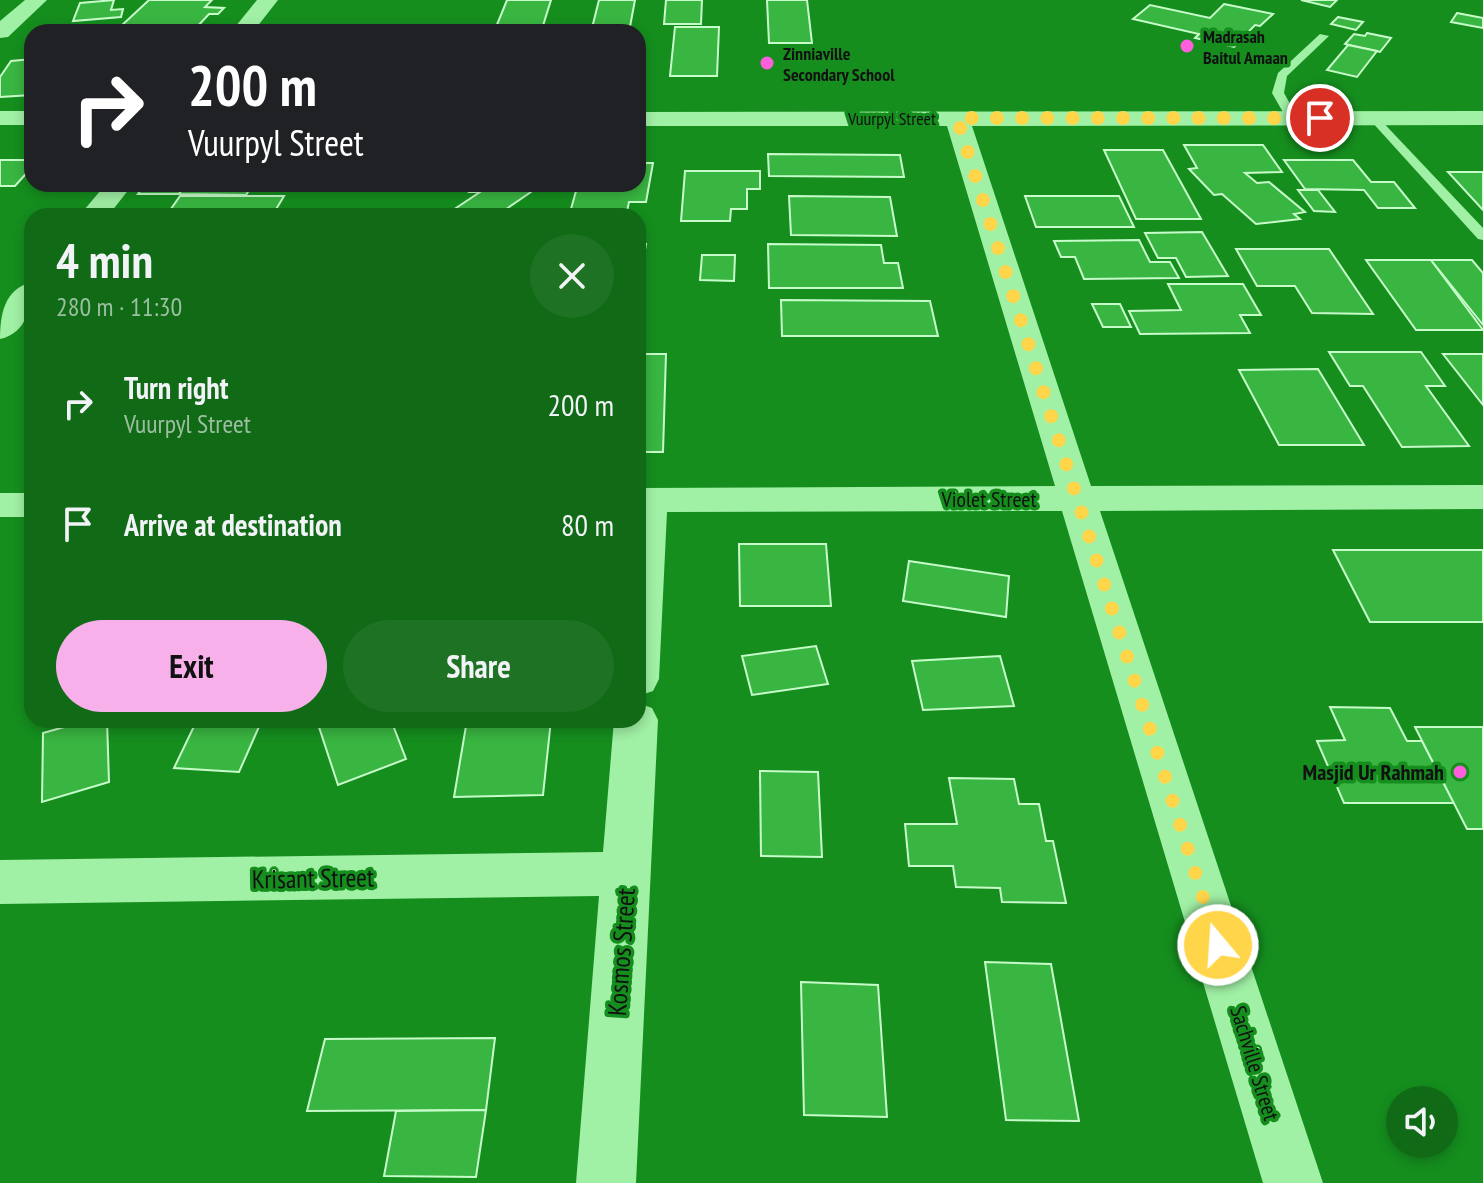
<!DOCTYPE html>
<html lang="en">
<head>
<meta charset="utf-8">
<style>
	:root { --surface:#106a16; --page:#1e7223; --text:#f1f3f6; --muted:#9cbfa1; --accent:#f7b0ea }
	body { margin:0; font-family:"PT Sans Narrow",sans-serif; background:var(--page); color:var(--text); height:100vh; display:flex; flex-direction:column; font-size:30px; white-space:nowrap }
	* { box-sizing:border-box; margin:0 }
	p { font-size:26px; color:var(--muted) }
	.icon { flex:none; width:44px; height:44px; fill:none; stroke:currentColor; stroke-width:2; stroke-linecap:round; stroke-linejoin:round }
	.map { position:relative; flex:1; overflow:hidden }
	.side { position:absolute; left:24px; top:208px; width:622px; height:520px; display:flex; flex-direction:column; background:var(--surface); border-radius:24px; box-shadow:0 4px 12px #0003 }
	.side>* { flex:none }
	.top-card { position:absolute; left:24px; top:24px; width:622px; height:168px; border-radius:24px; box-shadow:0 4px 12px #0003; background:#202124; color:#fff; overflow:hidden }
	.controls { position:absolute; left:1386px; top:1086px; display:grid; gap:16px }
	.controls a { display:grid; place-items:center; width:72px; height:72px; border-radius:50%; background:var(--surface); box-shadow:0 4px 12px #0003; font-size:40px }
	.pin { position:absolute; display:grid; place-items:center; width:68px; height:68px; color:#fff; margin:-34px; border:4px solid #fff; border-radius:50%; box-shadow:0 2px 8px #0007 }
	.me { position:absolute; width:88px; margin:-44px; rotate:342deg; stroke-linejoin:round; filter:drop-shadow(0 0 6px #0008) }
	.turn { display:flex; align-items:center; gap:28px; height:168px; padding:0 32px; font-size:36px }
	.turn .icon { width:104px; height:104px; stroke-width:2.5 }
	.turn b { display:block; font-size:56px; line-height:68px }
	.round { display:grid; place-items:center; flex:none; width:84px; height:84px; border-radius:42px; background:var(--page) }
	.overview { display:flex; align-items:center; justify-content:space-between; height:136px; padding:0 32px }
	h1 { font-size:48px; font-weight:700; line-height:60px }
	.action { display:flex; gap:16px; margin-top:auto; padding:16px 32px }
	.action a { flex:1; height:92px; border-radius:48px; background:var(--accent); color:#111; font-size:32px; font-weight:700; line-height:92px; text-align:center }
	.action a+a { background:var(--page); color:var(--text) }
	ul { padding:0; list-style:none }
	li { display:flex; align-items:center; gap:24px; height:120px; padding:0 32px }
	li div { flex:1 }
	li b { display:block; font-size:30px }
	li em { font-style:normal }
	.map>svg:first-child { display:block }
	.building { fill:#39b541; stroke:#c7fcca; stroke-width:2 }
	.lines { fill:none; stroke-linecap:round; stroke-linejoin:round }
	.service { fill:#a0f0a5; fill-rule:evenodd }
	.minor { fill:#a0f0a5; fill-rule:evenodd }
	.route { stroke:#ffd54a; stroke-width:14; stroke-dasharray:0 25.2 }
	.poi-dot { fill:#ff5fdc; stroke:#158e1e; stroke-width:3 }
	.labels { text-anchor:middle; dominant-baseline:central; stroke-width:7; stroke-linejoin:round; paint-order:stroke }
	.far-poi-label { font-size:18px; font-weight:bold; fill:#111; stroke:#158e1e; text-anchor:start }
	.far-street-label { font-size:18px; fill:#111; stroke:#158e1e }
	.street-label { font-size:22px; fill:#111; stroke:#158e1e }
	.poi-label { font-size:22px; font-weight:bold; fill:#111; stroke:#158e1e; text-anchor:end }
	.near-street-label { font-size:26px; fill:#111; stroke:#158e1e }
</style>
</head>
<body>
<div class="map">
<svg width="1483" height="1183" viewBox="0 0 1483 1183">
	<rect width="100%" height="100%" fill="#158e1e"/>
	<!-- building -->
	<g class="building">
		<path d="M114 0 111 10 123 9 121 17 73 21 80 3Z"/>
		<path d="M149 0H212L205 7 224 8 218 14H209L196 28 120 27Z"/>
		<path d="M507 0H551L541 32H494Z"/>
		<path d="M599 0H635L629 32H591Z"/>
		<path d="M666 0H702L701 24H664Z"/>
		<path d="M767 0H807L812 43H769Z"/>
		<path d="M1301 0H1337L1330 7Z"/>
		<path d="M1224 4 1273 14 1260 26 1255 25 1234 47 1195 38 1199 34 1133 19 1150 5 1210 18Z"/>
		<path d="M1457 13 1483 18V28L1451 22Z"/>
		<path d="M1338 17 1363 22 1356 30 1331 24Z"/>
		<path d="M675 27H719L717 76H670Z"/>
		<path d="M1367 33 1391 38 1380 52 1345 44 1354 34 1365 36Z"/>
		<path d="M1348 45 1377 51 1357 77 1327 70Z"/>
		<path d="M32 59V95L0 97V77L11 61Z"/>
		<path d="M1184 145H1263L1282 172 1245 173 1257 183 1269 182 1305 212 1294 214 1300 219 1256 224 1222 194 1214 195 1189 169 1197 168Z"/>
		<path d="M1104 150H1163L1201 219H1136Z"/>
		<path d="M768 154 900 155 904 177 769 176Z"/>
		<path d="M0 160H32V167L15 186H0Z"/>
		<path d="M1284 160H1353L1371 182H1394L1415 208H1378L1364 190 1305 189Z"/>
		<path d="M638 163H653L646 202H629L626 216H569L578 184H638Z"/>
		<path d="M685 171H760V189H747V209H731L730 221H681Z"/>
		<path d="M1448 172H1483V210Z"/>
		<path d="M145 184H186L179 194H138Z"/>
		<path d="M186 184H253L246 195 179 194Z"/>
		<path d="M472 184H533L531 192 496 216H455L460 213 453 210 480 192H469Z"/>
		<path d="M1298 190H1318L1335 212 1314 211Z"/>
		<path d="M180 196H284L272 216H166Z"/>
		<path d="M789 196 890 197 897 236 791 235Z"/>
		<path d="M1025 196H1119L1134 227H1036Z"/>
		<path d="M1202 232 1228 276 1186 277 1176 258H1158L1145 233Z"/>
		<path d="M1139 240 1150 262H1170L1179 278 1084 279 1075 257H1061L1054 241Z"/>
		<path d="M638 244H646L638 292Z"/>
		<path d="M768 244 881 245 884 263H898L903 288H769Z"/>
		<path d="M1236 249H1329L1373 314 1312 313 1295 286H1257Z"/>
		<path d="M702 255H735L734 281 700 280Z"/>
		<path d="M1366 260H1431L1483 330H1416Z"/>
		<path d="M1431 260H1472L1483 273V325Z"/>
		<path d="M1168 284H1243L1261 315H1240L1250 333 1140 334 1129 311 1181 310Z"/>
		<path d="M781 300 930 301 938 336H782Z"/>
		<path d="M1092 304H1120L1131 327H1103Z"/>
		<path d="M1329 352H1421L1445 386H1426L1469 446 1402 447 1363 386H1350Z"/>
		<path d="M638 354H666L663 452H638Z"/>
		<path d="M1443 354H1483V405Z"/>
		<path d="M1318 369 1364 445H1279L1239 370Z"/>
		<path d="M739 544H826L831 606H740Z"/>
		<path d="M1333 550H1483V622H1370Z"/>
		<path d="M909 561 1009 576 1006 617 903 601Z"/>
		<path d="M816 646 828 684 752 695 742 656Z"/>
		<path d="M1000 656 1014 706 923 710 912 661Z"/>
		<path d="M1330 707 1390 708 1407 741H1422L1454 803H1344L1317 741 1345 740Z"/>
		<path d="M89 720H107L109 782 42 802 43 733Z"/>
		<path d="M197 720H262L239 772 174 768Z"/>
		<path d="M391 720 406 759 338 785 317 721Z"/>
		<path d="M467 720H551L543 795 454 797Z"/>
		<path d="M1415 727H1483V829H1467Z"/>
		<path d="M760 771 818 772 822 857 761 856Z"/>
		<path d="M949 778 1014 779 1019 804H1039L1046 841H1053L1066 903 1002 902 1000 888 956 887 953 866H909L905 824H957Z"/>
		<path d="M985 962 1051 964 1079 1121 1006 1120Z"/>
		<path d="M801 982 878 985 887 1117 804 1115Z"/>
		<path d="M495 1038 486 1110 307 1111 325 1039Z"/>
		<path d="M486 1110 476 1177 384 1176 396 1111Z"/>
	</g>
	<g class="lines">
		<!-- service -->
		<g class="service">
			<path d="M1320 34 1329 36 1287 76 1284 93 1298 118 1288 121 1272 93 1278 73Z"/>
			<path d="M1375 114 1483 228V240L1478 239 1371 121 1369 118Z"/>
		</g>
		<!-- minor -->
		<g class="minor">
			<path d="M25 0H47L8 37 0 38V21Z"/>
			<path d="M257 0H278L253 32H231Z"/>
			<rect x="0" y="111" width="32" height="14"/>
			<path d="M1483 111V125L972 126 1091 486 1483 485V509L1100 511 1323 1183H1263L1062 511 667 512 659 679 653 691 638 696V488L1055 486 947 126H638V112Z"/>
			<path d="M106 184H133L108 216H79Z"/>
			<path d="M32 282C32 306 27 333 0 339 0 315 4 289 32 282Z"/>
			<rect x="0" y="493" width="32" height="24"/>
			<path d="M638 703 652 708 658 720 636 1183H576L599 896 0 904V860L603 852 614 720H638Z"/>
		</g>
	</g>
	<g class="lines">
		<!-- route -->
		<path class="route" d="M1218 945 957 118H1320"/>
	</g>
	<!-- markers -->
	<g class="poi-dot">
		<circle cx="1187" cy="46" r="8"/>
		<circle cx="767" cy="63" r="8"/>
		<circle cx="1460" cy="772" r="8"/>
	</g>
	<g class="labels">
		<!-- far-poi labels -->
		<g class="far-poi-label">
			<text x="1203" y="36">Madrasah<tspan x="1203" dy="21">Baitul Amaan</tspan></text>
			<text x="783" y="53">Zinniaville<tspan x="783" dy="21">Secondary School</tspan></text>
		</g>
		<!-- far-street labels -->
		<g class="far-street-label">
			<text x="892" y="118">Vuurpyl Street</text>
		</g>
		<!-- street labels -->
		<g class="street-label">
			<text x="989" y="499">Violet Street</text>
			<text transform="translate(1255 1063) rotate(73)">Sachville Street</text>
		</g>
		<!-- poi labels -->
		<g class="poi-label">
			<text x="1444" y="772">Masjid Ur Rahmah</text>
		</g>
		<!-- near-street labels -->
		<g class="near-street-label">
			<text transform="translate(313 878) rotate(-1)">Krisant Street</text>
			<text transform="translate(621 952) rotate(-86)">Kosmos Street</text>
		</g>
	</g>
</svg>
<div class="controls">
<a><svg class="icon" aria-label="sound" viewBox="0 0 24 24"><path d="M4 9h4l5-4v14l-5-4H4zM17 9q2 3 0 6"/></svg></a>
</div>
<div class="pin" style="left:1320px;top:118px;background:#d93025"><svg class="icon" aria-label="arrive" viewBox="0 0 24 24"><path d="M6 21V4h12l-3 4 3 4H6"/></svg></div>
<svg class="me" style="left:1218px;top:945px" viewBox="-20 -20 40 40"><circle r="17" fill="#ffd54a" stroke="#fff" stroke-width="3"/><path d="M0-11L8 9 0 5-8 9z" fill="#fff"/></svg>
<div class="top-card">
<div class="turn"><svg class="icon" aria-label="right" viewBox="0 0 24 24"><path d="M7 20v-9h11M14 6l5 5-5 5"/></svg><div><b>200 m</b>Vuurpyl Street</div></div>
</div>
<section class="side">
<div class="overview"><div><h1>4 min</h1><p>280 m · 11:30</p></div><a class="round"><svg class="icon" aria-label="close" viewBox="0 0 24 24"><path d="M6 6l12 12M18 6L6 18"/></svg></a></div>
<ul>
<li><svg class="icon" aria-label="right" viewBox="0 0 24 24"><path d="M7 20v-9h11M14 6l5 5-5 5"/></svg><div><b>Turn right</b><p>Vuurpyl Street</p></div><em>200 m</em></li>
<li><svg class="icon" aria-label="arrive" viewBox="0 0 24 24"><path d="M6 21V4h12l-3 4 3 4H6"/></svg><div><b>Arrive at destination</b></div><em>80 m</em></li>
</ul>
<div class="action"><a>Exit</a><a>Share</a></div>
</section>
</div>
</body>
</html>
